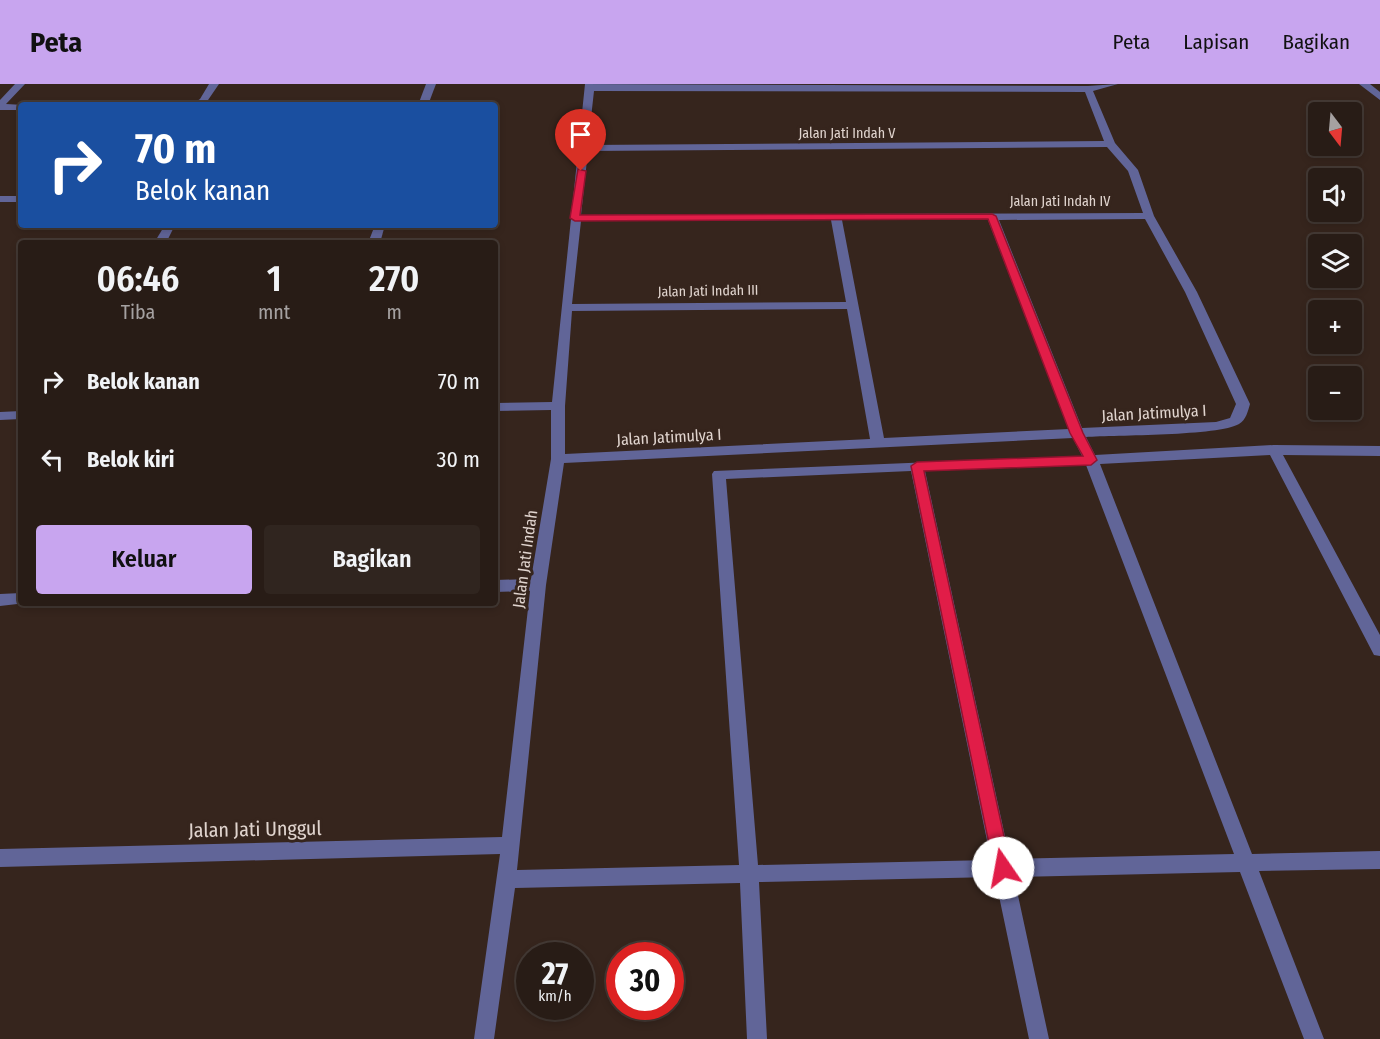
<!DOCTYPE html>
<html lang="id">
<head>
<meta charset="utf-8">
<style>
	:root { --surface:#281c16; --page:#30251f; --text:#f1f3f6; --muted:#a5a1a1; --line:#443a35; --accent:#c8a5ef }
	body { margin:0; font-family:"Fira Sans Condensed",sans-serif; background:var(--page); color:var(--text); height:100vh; display:flex; flex-direction:column; font-size:22px; white-space:nowrap }
	* { box-sizing:border-box; margin:0 }
	p { font-size:20px; color:var(--muted) }
	.icon { flex:none; width:33px; height:33px; fill:none; stroke:currentColor; stroke-width:2; stroke-linecap:round; stroke-linejoin:round }
	.map { position:relative; flex:1; overflow:hidden }
	.panel { position:absolute; left:18px; top:156px; width:480px; height:366px; display:flex; flex-direction:column; background:var(--surface); border-radius:6px; box-shadow:0 3px 9px #0003,0 0 0 2px var(--line) }
	.panel>* { flex:none }
	.guide { position:absolute; left:18px; top:18px; width:480px; height:126px; border-radius:6px; box-shadow:0 3px 9px #0003,0 0 0 2px var(--line); background:#1a4fa0; color:#fff; overflow:hidden }
	.needle { width:39px; rotate:164deg }
	.tools { position:absolute; left:1308px; top:18px; display:grid; gap:12px }
	.tools a { display:grid; place-items:center; width:54px; height:54px; border-radius:6px; background:var(--surface); box-shadow:0 3px 9px #0003,0 0 0 2px var(--line); font-size:30px }
	.speed { position:absolute; left:516px; top:858px; display:flex; gap:12px; font-size:30px; font-weight:700; text-align:center }
	.speed>* { display:grid; place-content:center; width:78px; height:78px; border-radius:50%; background:var(--surface); box-shadow:0 3px 9px #0003,0 0 0 2px var(--line); line-height:1 }
	.speed small { font-size:15px; font-weight:400 }
	.speed .limit { border:9px solid #d22; background:#fff; color:#111 }
	.pin { position:absolute; display:grid; place-items:center; width:51px; height:51px; color:#fff; margin:-62px -26px; border-radius:50% 50% 50% 0; rotate:-45deg; box-shadow:0 0 6px #0007 }
	.pin .icon { rotate:45deg }
	.me { position:absolute; width:66px; margin:-33px; rotate:348deg; stroke-linejoin:round; filter:drop-shadow(0 0 4px #0008) }
	.turn { display:flex; align-items:center; gap:21px; height:126px; padding:0 18px; font-size:27px }
	.turn .icon { width:78px; height:78px; stroke-width:2.5 }
	.turn b { display:block; font-size:42px; line-height:51px }
	.eta { display:flex; justify-content:space-evenly; align-items:center; height:102px; text-align:center }
	.eta b { font-size:36px; font-weight:600; line-height:42px }
	.primary-button { display:flex; gap:12px; margin-top:auto; padding:12px 18px }
	.primary-button a { flex:1; height:69px; border-radius:6px; background:var(--accent); color:#111; font-size:24px; font-weight:600; line-height:69px; text-align:center }
	.primary-button a+a { background:var(--page); color:var(--text) }
	ul { padding:0; list-style:none }
	li { display:flex; align-items:center; gap:18px; height:78px; padding:0 18px }
	li div { flex:1 }
	li b { display:block; font-size:22px }
	li em { font-style:normal }
	header { display:flex; align-items:center; gap:36px; box-sizing:border-box; height:84px; padding:0 30px; background:var(--accent); color:#111 }
	header strong { font-size:28px }
	nav { display:flex; gap:33px; margin-inline-start:auto; font-size:21px }
	.map>svg:first-child { display:block }
	.lines { fill:none; stroke-linecap:round; stroke-linejoin:round }
	.minor { fill:#616598; fill-rule:evenodd }
	.route { fill:#e11d48; stroke:#92132f; stroke-width:1.5 }
	.labels { text-anchor:middle; dominant-baseline:central; stroke-width:6; stroke-linejoin:round; paint-order:stroke }
	.far-street-label { font-size:14px; fill:#e0d4ce; stroke:#36251d }
	.street-label { font-size:16px; fill:#e0d4ce; stroke:#36251d }
	.near-street-label { font-size:20px; fill:#e0d4ce; stroke:#36251d }
</style>
</head>
<body>
<header>
<strong>Peta</strong>
<nav><a>Peta</a><a>Lapisan</a><a>Bagikan</a></nav>
</header>
<div class="map">
<svg width="1380" height="955" viewBox="0 0 1380 955">
	<rect width="100%" height="100%" fill="#36251d"/>
	<g class="lines">
		<!-- minor -->
		<g class="minor">
			<path d="M15 0H25L6 20 24 21H21V26H0V16Z"/>
			<path d="M209 0H219L206 19 191 21 200 15Z"/>
			<path d="M426 0H436L428 21H418Z"/>
			<path d="M585 0 1088 2 1118 0 1093 7 1115 59 1138 86 1154 132 1197 208 1250 320C1248 327 1246 336 1239 340 1219 352 1115 351 1086 353L1095 371 1274 361 1380 362V372L1283 371 1380 551V572L1374 571 1270 371 1100 380 1252 770 1380 767V785L1259 787 1324 955H1304L1240 788 1014 793 1049 955H1029L995 793 759 798 767 955H747L740 799 515 804 494 955H474L500 770 0 783V765L502 753 530 507 495 508V496L531 495 551 375V326L495 327V319L552 318ZM594 7 1085 8 1104 57 588 61ZM1107 63 1128 87 1143 129 581 131 588 67ZM1145 135 1185 208 1236 320 1230 334 1216 338 1082 344 999 136ZM831 136 846 218 572 220 581 137ZM842 136H988L1069 345 884 354ZM847 225 870 355 565 370V322L572 227ZM1073 354 1082 372 714 387 712 390 739 781 517 786 546 501 564 379ZM1086 381 1234 770 1010 775 925 387ZM911 387 991 776 758 781 726 395Z"/>
			<path d="M1359 0H1370L1380 8V16Z"/>
			<rect x="0" y="112" width="21" height="6"/>
			<path d="M165 141H175L166 159H154Z"/>
			<path d="M375 141H385L380 159H368Z"/>
			<path d="M21 327V335L0 336V328Z"/>
			<path d="M21 509V519H26L0 522V510Z"/>
		</g>
	</g>
	<!-- route -->
	<path class="route" d="M578 85 586 87 580 131 992 130 996 132 1083 349 1097 376 1091 381 924 387 1011 784 1009 789 1003 792 997 789 994 784 911 382 917 378 1083 372 1070 349 988 135 575 137 570 134Z"/>
	<g class="labels">
		<!-- far-street labels -->
		<g class="far-street-label">
			<text x="847" y="49">Jalan Jati Indah V</text>
			<text x="1060" y="117">Jalan Jati Indah IV</text>
			<text transform="translate(708 207) rotate(-1)">Jalan Jati Indah III</text>
		</g>
		<!-- street labels -->
		<g class="street-label">
			<text transform="translate(1154 329) rotate(-3)">Jalan Jatimulya I</text>
			<text transform="translate(669 353) rotate(-3)">Jalan Jatimulya I</text>
			<text transform="translate(525 475) rotate(-82)">Jalan Jati Indah</text>
		</g>
		<!-- near-street labels -->
		<g class="near-street-label">
			<text transform="translate(255 745) rotate(-1)">Jalan Jati Unggul</text>
		</g>
	</g>
</svg>
<div class="tools">
<a><svg class="needle" viewBox="-14 -14 28 28"><path d="M0-13l5 13h-10z" fill="#e53935"/><path d="M0 13l5-13h-10z" fill="#a5a1a1"/></svg></a>
<a><svg class="icon" aria-label="sound" viewBox="0 0 24 24"><path d="M4 9h4l5-4v14l-5-4H4zM17 9q2 3 0 6"/></svg></a>
<a><svg class="icon" aria-label="layers" viewBox="0 0 24 24"><path d="M12 4l9 5-9 5-9-5zM3 14l9 5 9-5"/></svg></a>
<a>+</a>
<a>−</a>
</div>
<div class="speed"><div>27<small>km/h</small></div><div class="limit">30</div></div>
<div class="pin" style="left:581px;top:87px;background:#d93025"><svg class="icon" aria-label="arrive" viewBox="0 0 24 24"><path d="M6 21V4h12l-3 4 3 4H6"/></svg></div>
<svg class="me" style="left:1003px;top:784px" viewBox="-20 -20 40 40"><circle r="19" fill="#fff"/><path d="M0-13L10 11 0 6-10 11z" fill="#e11d48"/></svg>
<div class="guide">
<div class="turn"><svg class="icon" aria-label="right" viewBox="0 0 24 24"><path d="M7 20v-9h11M14 6l5 5-5 5"/></svg><div><b>70 m</b>Belok kanan</div></div>
</div>
<section class="panel">
<div class="eta">
<div><b>06:46</b><p>Tiba</p></div>
<div><b>1</b><p>mnt</p></div>
<div><b>270</b><p>m</p></div>
</div>
<ul>
<li><svg class="icon" aria-label="right" viewBox="0 0 24 24"><path d="M7 20v-9h11M14 6l5 5-5 5"/></svg><div><b>Belok kanan</b></div><em>70 m</em></li>
<li><svg class="icon" aria-label="left" viewBox="0 0 24 24"><path d="M17 20v-9H6M10 6l-5 5 5 5"/></svg><div><b>Belok kiri</b></div><em>30 m</em></li>
</ul>
<div class="primary-button"><a>Keluar</a><a>Bagikan</a></div>
</section>
</div>
</body>
</html>
